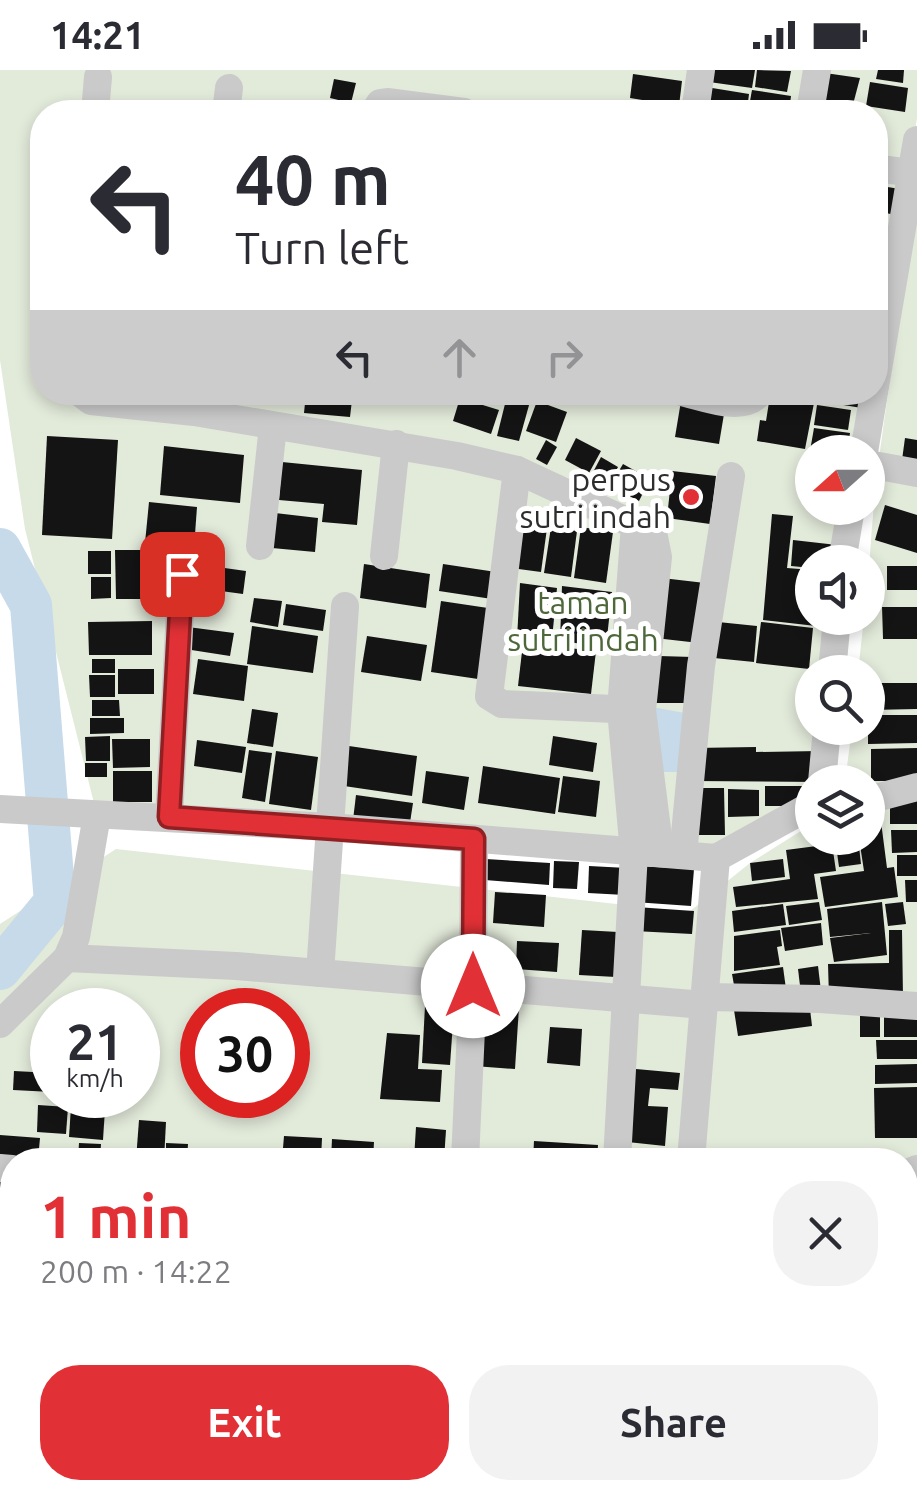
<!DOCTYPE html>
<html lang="en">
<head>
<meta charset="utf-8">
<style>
	:root { --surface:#fff; --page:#f2f2f3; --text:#2b2b33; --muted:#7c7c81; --accent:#e13136 }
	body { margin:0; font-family:Ubuntu,sans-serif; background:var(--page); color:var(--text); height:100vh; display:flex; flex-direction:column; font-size:38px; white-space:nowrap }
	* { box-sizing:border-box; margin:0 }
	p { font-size:32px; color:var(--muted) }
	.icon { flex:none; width:55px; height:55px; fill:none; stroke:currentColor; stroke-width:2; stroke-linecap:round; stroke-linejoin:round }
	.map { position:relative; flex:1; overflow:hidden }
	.sheet { position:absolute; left:0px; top:1078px; width:918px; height:352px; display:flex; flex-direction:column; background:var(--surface); border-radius:40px 40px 0 0; box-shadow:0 5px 15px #0003 }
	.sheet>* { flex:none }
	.top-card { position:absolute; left:30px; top:30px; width:858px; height:305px; border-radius:40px; box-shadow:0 5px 15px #0003; background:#fff; color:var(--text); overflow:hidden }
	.needle { width:65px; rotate:249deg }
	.fabs { position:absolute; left:795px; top:365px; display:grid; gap:20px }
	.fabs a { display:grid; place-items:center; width:90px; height:90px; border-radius:50%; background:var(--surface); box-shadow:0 5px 15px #0003; font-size:50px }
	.speed { position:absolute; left:30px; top:918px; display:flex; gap:20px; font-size:50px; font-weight:700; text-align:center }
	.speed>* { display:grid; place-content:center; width:130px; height:130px; border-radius:50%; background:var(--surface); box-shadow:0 5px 15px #0003; line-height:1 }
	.speed small { font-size:25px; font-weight:400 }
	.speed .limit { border:15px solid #d22; background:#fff; color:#111 }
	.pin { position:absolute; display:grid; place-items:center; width:85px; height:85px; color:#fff; margin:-42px; border-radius:20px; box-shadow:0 5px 15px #0006 }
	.me { position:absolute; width:110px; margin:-55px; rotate:0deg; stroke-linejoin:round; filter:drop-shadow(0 0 8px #0008) }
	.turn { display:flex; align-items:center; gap:35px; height:210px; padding:0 40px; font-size:45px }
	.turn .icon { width:130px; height:130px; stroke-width:2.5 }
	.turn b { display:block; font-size:70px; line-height:85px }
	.lanes { display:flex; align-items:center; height:95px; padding:0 40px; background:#0003; justify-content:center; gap:50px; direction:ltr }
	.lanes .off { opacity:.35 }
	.round { display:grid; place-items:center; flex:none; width:105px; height:105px; border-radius:40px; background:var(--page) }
	.headline { display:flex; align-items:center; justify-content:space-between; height:170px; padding:0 40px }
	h1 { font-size:60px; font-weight:600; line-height:75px; color:var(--accent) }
	.action { display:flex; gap:20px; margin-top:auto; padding:20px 40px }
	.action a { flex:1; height:115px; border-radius:40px; background:var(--accent); color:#fff; font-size:40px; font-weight:600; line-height:115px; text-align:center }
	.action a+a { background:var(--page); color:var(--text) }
	.status { display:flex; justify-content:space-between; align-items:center; height:70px; padding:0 50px; background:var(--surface); direction:ltr }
	.status svg { height:28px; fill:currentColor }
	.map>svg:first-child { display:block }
	.green { fill:#e2eada; fill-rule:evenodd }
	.water { fill:#c6daea }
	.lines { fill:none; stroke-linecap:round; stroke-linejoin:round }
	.river { stroke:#c6daea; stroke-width:42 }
	.building { fill:#141414 }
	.minor { stroke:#cacaca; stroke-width:28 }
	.route-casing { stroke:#922023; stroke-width:25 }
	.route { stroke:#e13136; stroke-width:18 }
	.poi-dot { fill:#e13136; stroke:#fff; stroke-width:4 }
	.labels { text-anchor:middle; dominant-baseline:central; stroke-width:10; stroke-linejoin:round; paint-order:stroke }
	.poi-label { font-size:32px; fill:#2d2d2d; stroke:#fff; text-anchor:end }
	.park-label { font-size:32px; fill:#4e673b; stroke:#fff }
</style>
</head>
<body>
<div class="status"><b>14:21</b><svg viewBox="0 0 49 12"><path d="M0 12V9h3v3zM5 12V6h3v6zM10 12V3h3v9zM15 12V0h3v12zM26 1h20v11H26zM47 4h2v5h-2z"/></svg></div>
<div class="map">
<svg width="917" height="1429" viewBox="0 0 917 1429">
	<rect width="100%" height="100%" fill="#fff"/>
	<!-- green -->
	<g class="green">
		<path d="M0 0H917V48L867 382H812V438H858L850 492H812V548H841L833 602H812V658H822L805 739 716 788 97 745 25 459 0 290ZM42 42H875V322H42Z"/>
		<path d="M917 143V1245L905 1300V1090H12V1418H880L877 1429H0V854L116 779 689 842 750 793 812 754V768H868V712H845L852 658H868V602H858L864 548H868C868 414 897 275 917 143ZM52 940H138V1025H52ZM202 940H288V1025H202Z"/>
	</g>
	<!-- water -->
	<path class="water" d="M652 637 685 643 682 702H661Z"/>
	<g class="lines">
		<!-- river -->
		<path class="river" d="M0 479 31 535 55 832 0 899"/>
	</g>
	<!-- building -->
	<g class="building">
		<path d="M704 0H755L752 18 702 11Z"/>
		<path d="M757 0 791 1 787 22 755 17Z"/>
		<path d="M878 0H904L903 13 876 9Z"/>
		<path d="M825 3 860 8 851 42H816Z"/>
		<path d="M633 4 682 11 679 36 630 28Z"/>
		<path d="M334 9 356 13 351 33 330 28Z"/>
		<path d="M870 12 908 18 905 42 866 36Z"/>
		<path d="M700 16 749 24 747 40 698 32Z"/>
		<path d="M752 20 791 26 789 42H748Z"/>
		<path d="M633 32 678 39 677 42H632Z"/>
		<path d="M875 115 900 119 896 145 875 141Z"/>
		<path d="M288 322H353L350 347 304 343 305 333 287 331Z"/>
		<path d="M508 322 531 328 519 371 497 366Z"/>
		<path d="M583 322H625L623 334 583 327Z"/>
		<path d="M832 322H870L868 339 831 333Z"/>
		<path d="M770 326 814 333 805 379 757 371 760 350 766 351Z"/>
		<path d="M460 328 499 340 491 364 453 351Z"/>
		<path d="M537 331 567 342 556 372 526 361Z"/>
		<path d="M681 331 725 338 719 374 675 367Z"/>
		<path d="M817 335 851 340 848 360 814 355Z"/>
		<path d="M814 358 850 363 847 382 810 381Z"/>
		<path d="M47 366 118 370 112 469 42 465Z"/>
		<path d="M576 368 601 381 589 403 565 390Z"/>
		<path d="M905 368 917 370V393L902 390Z"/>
		<path d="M546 370 557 377 547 395 536 389Z"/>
		<path d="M164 376 244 385 240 433 160 425Z"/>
		<path d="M601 387 618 397 608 415 591 406Z"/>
		<path d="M282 392 362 400 357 455 322 452 324 434 279 430Z"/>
		<path d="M623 394 650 409 639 431 610 416Z"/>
		<path d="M672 401 716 406 710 454 667 448Z"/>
		<path d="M149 432 197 437 194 478 145 473Z"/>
		<path d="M885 435 917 445V483L875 470Z"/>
		<path d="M275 443 318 448 315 482 272 478Z"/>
		<path d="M772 444 793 446 787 498 812 500V548H817L816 556 763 550Z"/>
		<path d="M518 446 548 451 541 502 511 498Z"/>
		<path d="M551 457 577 461 571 507 544 503Z"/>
		<path d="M581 457 613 462 606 513 574 508Z"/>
		<path d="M793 470 837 475 835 492H812V498L791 496Z"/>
		<path d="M115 480H152L153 529H116Z"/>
		<rect x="88" y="481" width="23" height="23"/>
		<path d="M364 494 430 504 426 538 360 528Z"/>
		<path d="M443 494 496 502 492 529 439 521Z"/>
		<path d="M203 495 246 501 243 524 199 518Z"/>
		<rect x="887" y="496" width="30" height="24"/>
		<path d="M91 507H111V528L91 529Z"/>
		<path d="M662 508 705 513 699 573 655 568Z"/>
		<path d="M520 513 557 518 552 569H517Z"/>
		<path d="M562 516 612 522 606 577 560 571Z"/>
		<path d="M254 528 282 531 278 557 250 552Z"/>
		<path d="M441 531 488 538 478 609 431 602Z"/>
		<path d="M286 534 326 540 323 561 283 555Z"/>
		<path d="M882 537H917V569H883Z"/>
		<path d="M152 551V585H89L88 552Z"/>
		<path d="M718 552 757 556 754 592 714 588Z"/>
		<path d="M761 552 813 558 809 599 756 593Z"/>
		<path d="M252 556 318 566 313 603 247 594Z"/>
		<path d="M188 557 234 563 230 586 185 579Z"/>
		<path d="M367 566 427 575 421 611 361 602Z"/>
		<path d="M523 573 596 581 591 624 518 616Z"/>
		<path d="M659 586 693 587 684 633H656Z"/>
		<rect x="92" y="589" width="23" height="14"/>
		<path d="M198 589 248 596 244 631 193 624Z"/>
		<rect x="118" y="599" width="36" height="25"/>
		<path d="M89 605H115V627H90Z"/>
		<path d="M870 613H917V639L870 640Z"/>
		<path d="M92 630H119L120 646H92Z"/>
		<path d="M252 639 278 643 273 677 247 673Z"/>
		<path d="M868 645H917V673L868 674Z"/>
		<path d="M90 648H124V663L90 664Z"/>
		<path d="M110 666V691H86L85 667Z"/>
		<path d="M553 666 597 673 593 702 549 695Z"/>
		<path d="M112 669H150V697L113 698Z"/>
		<path d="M197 670 246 677 242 703 194 696Z"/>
		<path d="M349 676 417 686 412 726 344 716Z"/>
		<path d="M756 677V682L819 681 820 712 694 711V678Z"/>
		<path d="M917 678V711H871V679Z"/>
		<path d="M249 680 272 683 265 732 242 728Z"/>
		<path d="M276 681 318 687 311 740 269 734Z"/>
		<rect x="85" y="693" width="22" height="14"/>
		<path d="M483 696 560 708 555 744 478 733Z"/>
		<rect x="113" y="701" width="39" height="31"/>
		<path d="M426 701 469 707 464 740 422 733Z"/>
		<path d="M563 706 600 711 596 747 558 742Z"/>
		<rect x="765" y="716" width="38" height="20"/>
		<path d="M691 718H724L725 765H692Z"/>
		<path d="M728 719 759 720V746L728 747Z"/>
		<path d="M356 725 413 733 409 759 353 750Z"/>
		<rect x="890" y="728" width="27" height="26"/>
		<path d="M880 744 887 798 894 797 898 827 825 837 820 807 864 801 859 768H868V745Z"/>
		<path d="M891 760H917V782L892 783Z"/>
		<path d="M835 768H858L861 794 839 797Z"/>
		<path d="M832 774 836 801 814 804 818 829 736 837 733 817 790 809 786 780Z"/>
		<rect x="897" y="785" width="20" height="21"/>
		<path d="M486 789 550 793 549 815 485 810Z"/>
		<path d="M783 789 785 807 752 811 750 793Z"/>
		<path d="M554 791 579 792 577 819 553 818Z"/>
		<path d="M589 796 627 798 625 825 588 823Z"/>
		<path d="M636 796 694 799 691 836 634 832Z"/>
		<path d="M905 810H917V832H906Z"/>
		<path d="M495 822 546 825 544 857 493 853Z"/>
		<path d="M819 832 822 850 789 855 786 836Z"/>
		<path d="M882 832 887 885 834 892 830 868 871 863 830 867 827 839Z"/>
		<path d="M903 832 906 854 888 856 885 834Z"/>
		<path d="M783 834 786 855 734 862 732 841Z"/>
		<path d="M635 837 694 841 692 864 634 861Z"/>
		<path d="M821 853 823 875 785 881 781 858Z"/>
		<path d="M582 860 618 862 616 907 579 905Z"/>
		<path d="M780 860 782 876 777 877 780 895 734 901V866Z"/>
		<path d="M889 860H902L903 928H829L828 894 889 893Z"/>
		<path d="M517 871 559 873 557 902 516 899Z"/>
		<path d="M818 896 821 921 801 924 798 899Z"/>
		<path d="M783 897 786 919 736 926 732 904Z"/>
		<path d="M809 930 812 956 738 966 734 940Z"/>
		<path d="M478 934 519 937 515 999 474 996Z"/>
		<path d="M425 936 454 938 450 995 422 993Z"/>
		<rect x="884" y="940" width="33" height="27"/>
		<rect x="860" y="943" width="20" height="24"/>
		<path d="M550 957 582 959 580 996 547 993Z"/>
		<path d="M387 963 420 965 418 999 442 1000 440 1032 380 1029Z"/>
		<path d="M876 970H917V989H877Z"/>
		<path d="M917 994V1013L875 1014V995Z"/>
		<path d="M625 998 680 1003 678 1020 650 1018 648 1036 668 1037 665 1076 618 1071Z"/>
		<path d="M14 1001 52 1003V1022L13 1020Z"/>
		<path d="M917 1017V1068H875L874 1018Z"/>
		<path d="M38 1035 68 1037 66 1064 37 1062Z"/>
		<path d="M71 1037 105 1039 103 1070 69 1067Z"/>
		<path d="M139 1050 166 1052 164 1090H136Z"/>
		<path d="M416 1057 446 1060 444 1090 414 1089Z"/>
		<path d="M0 1065 40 1068 38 1090 0 1093Z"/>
		<path d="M284 1066 322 1068 321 1090H282Z"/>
		<path d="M332 1069 374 1072 373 1090H331Z"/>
		<path d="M534 1071 598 1075 597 1090H533Z"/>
		<path d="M79 1073 101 1074 100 1090H78Z"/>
		<path d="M166 1073 188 1074 187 1090H166Z"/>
		<path d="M0 1109 12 1110V1165L0 1164Z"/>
		<path d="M0 1188 12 1189V1216L0 1215Z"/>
		<path d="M0 1221H12L10 1249 0 1248Z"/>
		<path d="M61 1418H90L88 1429H23V1422L60 1426Z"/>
		<path d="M111 1418H143L142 1429 110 1427Z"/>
		<path d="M146 1418H173L172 1429H144Z"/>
		<path d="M195 1418H239L236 1429H194Z"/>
		<path d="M267 1418H304V1427L267 1424Z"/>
		<path d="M351 1418H396V1428H350Z"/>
		<rect x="414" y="1418" width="58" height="11"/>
		<path d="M477 1418H499L498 1429H477Z"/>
		<path d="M572 1418H635V1429H571Z"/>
	</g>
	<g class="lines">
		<!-- minor -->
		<g class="minor">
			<path d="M95 42 98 7"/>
			<path d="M226 42 229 18"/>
			<path d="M374 42 380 33 387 32 464 42"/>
			<path d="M695 42 701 0"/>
			<path d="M810 42 817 0"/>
			<path d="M875 98 912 103"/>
			<path d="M79 322 91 331 194 342 457 386 517 400 650 462 654 467 658 487 642 640 660 783"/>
			<path d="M682 322C704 327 745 344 760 322"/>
			<path d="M864 382 917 70"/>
			<path d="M868 394 917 403"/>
			<path d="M517 400 489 626 502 634 636 640"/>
			<path d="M260 476 273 356"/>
			<path d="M384 486 396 374"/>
			<path d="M842 492 851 438"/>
			<path d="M832 602 837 548"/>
			<path d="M822 712 827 658"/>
			<path d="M868 730 917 717"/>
			<path d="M0 739 330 757 716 788"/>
			<path d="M169 747 182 504"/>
			<path d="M683 785 701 596 731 406"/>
			<path d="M67 888 236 896 704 935"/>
			<path d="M320 903 345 536"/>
			<path d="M705 927 820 929 917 936"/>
			<path d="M0 954 67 888 76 867 97 745"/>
			<path d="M465 1090 473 916 474 769"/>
			<path d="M617 1090 634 782 621 640 635 455"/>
			<path d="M691 1090 716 788 812 735"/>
			<path d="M0 1098 12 1099"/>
			<path d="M905 1104 917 1099"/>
			<path d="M7 1429 12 1378"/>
			<path d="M94 1429 96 1418"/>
			<path d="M182 1429 184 1418"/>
			<path d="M251 1429 254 1418"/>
			<path d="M660 1429 661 1418"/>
		</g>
	</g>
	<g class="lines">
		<defs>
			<path id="route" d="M182 504 169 747 474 769 473 916"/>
		</defs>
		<!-- route casing -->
		<use href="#route" class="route-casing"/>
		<!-- route -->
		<use href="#route" class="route"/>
	</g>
	<!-- markers -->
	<circle class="poi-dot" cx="691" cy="427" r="10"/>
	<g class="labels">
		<!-- poi labels -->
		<g class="poi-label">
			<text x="671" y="409">perpus<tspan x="671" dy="37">sutri indah</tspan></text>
		</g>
		<!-- park labels -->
		<g class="park-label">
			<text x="583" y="532">taman<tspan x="583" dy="37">sutri indah</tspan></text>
		</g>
	</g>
</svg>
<div class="fabs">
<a><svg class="needle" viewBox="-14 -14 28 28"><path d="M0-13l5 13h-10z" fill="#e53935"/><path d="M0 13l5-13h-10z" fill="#7c7c81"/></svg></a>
<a><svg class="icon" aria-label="sound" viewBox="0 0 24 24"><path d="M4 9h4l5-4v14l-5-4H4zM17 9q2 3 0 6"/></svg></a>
<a><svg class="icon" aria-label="search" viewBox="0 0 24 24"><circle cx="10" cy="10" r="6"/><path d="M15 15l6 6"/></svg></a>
<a><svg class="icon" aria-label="layers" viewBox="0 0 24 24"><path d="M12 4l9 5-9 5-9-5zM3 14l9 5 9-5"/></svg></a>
</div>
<div class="speed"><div>21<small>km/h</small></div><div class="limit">30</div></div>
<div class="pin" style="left:182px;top:504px;background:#d93025"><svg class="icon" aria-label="arrive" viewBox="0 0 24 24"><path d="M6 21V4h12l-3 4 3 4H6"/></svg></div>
<svg class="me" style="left:473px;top:916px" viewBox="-20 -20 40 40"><circle r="19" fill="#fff"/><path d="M0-13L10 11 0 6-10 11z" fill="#e13136"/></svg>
<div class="top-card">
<div class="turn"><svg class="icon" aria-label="left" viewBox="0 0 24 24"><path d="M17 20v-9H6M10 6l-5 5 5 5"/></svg><div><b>40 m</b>Turn left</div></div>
<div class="lanes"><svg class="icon" aria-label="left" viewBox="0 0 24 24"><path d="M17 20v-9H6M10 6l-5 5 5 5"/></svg><svg class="icon off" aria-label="ahead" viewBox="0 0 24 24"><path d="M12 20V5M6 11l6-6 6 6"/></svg><svg class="icon off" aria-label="right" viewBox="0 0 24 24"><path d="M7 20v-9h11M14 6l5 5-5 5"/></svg></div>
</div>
<section class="sheet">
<div class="headline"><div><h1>1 min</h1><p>200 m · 14:22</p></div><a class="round"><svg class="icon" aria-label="close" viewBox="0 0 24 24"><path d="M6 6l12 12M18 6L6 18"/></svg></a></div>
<div class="action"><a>Exit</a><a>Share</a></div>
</section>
</div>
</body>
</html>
